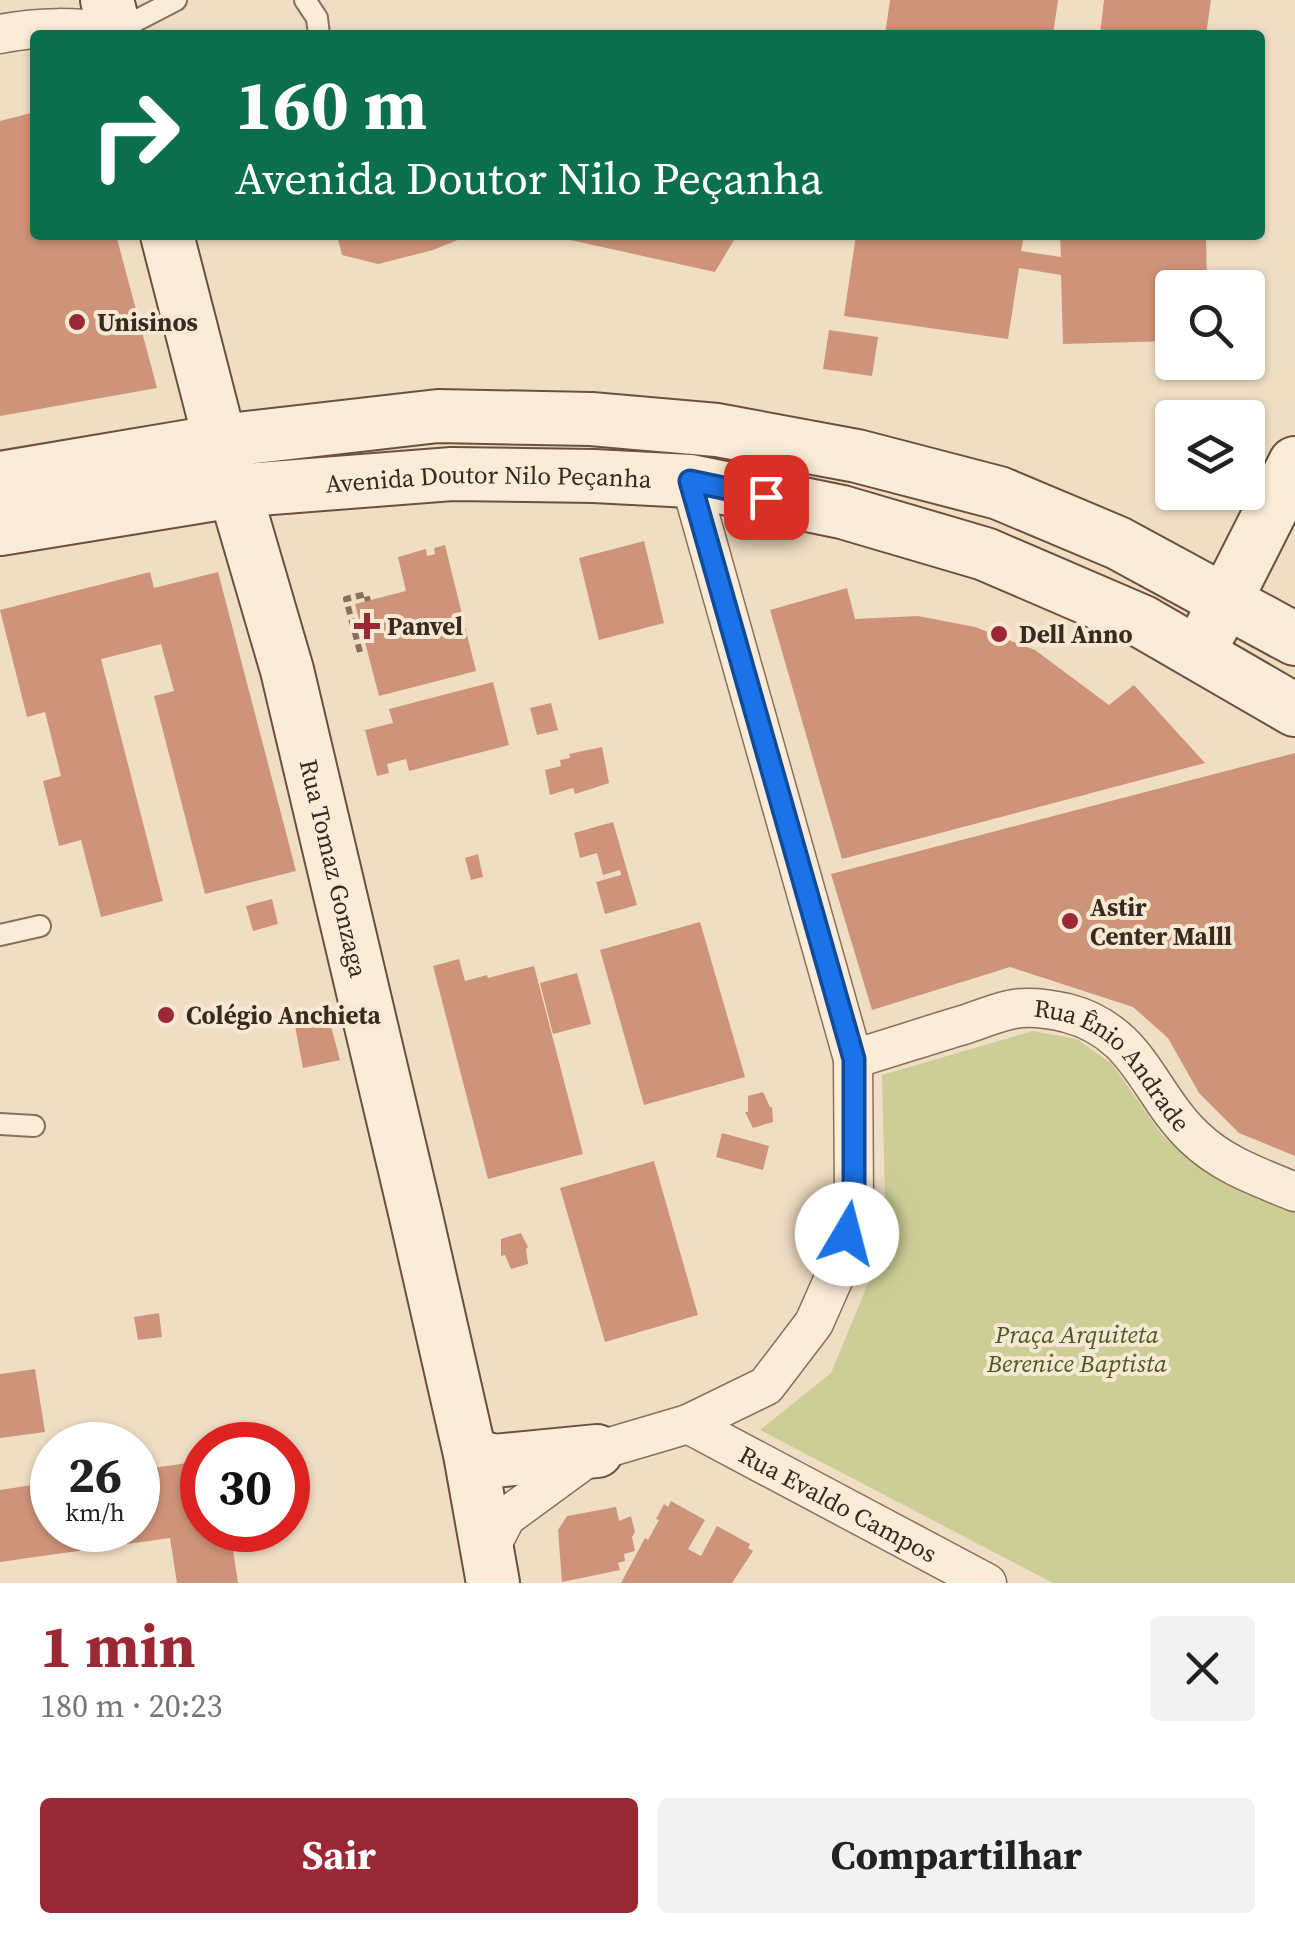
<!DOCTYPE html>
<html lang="pt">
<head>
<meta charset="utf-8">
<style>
	:root { --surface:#fff; --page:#f2f2f2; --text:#222; --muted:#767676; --accent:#9b2835 }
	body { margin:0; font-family:"Source Serif 4",serif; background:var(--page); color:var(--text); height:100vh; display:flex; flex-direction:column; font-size:38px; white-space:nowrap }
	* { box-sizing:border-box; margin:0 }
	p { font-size:32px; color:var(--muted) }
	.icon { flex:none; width:55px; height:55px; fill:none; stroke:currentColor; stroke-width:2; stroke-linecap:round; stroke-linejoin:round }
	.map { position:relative; height:1583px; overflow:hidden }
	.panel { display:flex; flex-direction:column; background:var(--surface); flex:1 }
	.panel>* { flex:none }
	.banner { position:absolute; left:30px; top:30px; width:1235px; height:210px; border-radius:10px; box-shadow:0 2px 8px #0004; background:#0b6e4f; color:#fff; overflow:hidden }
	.controls { position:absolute; left:1155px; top:270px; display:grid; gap:20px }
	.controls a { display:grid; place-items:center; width:110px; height:110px; border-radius:10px; background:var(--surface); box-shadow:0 2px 8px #0004; font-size:50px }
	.speed { position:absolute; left:30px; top:1422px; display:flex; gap:20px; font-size:50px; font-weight:700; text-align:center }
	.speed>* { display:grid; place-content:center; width:130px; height:130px; border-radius:50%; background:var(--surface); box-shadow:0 2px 8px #0004; line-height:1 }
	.speed small { font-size:25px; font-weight:400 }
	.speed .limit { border:15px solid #d22; background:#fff; color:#111 }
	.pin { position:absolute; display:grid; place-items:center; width:85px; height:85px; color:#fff; margin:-42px; border-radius:20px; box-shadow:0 5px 15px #0006 }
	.me { position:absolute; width:110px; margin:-55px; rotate:8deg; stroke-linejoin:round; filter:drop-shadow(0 0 8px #0008) }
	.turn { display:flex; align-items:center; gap:35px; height:210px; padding:0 40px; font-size:45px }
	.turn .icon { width:130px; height:130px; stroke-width:2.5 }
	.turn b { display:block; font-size:70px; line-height:85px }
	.round { display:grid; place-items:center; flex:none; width:105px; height:105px; border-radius:10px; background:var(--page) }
	.head { display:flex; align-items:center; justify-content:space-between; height:170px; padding:0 40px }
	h1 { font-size:60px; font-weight:700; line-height:75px; color:var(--accent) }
	.action { display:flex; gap:20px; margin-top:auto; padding:20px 40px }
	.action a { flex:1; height:115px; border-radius:10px; background:var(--accent); color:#fff; font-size:40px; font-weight:700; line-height:115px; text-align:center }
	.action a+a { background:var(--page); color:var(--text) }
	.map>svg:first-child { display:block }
	.park { fill:#cdce97 }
	.building { fill:#ce9479 }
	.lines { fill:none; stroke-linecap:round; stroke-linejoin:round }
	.lane-casing { stroke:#8a6f5a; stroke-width:24 }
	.street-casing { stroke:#8a6f5a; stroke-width:41 }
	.secondary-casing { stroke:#6c503d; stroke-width:56 }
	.path { stroke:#8a6f5a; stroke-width:6; stroke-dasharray:8 5; stroke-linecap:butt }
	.lane { stroke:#faecd8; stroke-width:20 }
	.street { stroke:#faecd8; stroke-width:38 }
	.secondary { stroke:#faecd8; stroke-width:52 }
	.route-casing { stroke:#114b97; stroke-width:25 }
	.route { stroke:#1a73e8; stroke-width:18 }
	.poi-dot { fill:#9b2835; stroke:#f6e9d4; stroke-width:4 }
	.labels { text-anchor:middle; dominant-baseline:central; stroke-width:8; stroke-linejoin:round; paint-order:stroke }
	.poi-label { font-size:25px; font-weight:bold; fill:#3a291e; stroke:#f6e9d4; text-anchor:start }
	.street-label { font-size:25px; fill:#3a291e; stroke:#f6e9d4 }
	.park-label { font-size:25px; font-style:italic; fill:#4f5724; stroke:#f6e9d4 }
</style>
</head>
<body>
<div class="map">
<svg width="1295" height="1583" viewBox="0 0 1295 1583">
	<rect width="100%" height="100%" fill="#efdec4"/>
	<!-- park -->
	<path class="park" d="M1033 1031 1077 1039 1112 1064 1162 1135 1214 1178 1295 1211V1583H1053L760 1430 831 1373 886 1240 882 1075Z"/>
	<!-- building -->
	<g class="building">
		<path d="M890 0H1058L1053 35H885Z"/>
		<path d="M1104 0H1211L1206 35H1100Z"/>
		<path d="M35 112V235H116L157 388 0 416V121Z"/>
		<path d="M337 235H470L433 250 378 264 342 255Z"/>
		<path d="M548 235H737L715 272Z"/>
		<path d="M856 235H1024L1021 251 1061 257 1060 235H1206L1207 288H1172V341L1063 344 1061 275 1019 268 1008 339 844 316Z"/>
		<path d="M829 330 878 337 872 376 823 369Z"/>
		<path d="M1171 492H1214L1216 497 1176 508Z"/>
		<path d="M644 541 664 623 599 640 579 558Z"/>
		<path d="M445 545 476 671 379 696 355 604 406 591 398 557 426 549 427 556 435 554 434 548Z"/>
		<path d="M150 572 154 588 218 572 296 871 205 894 154 696 174 691 161 644 101 659 163 901 101 917 81 840 59 846 43 781 61 776 45 712 27 717 0 610Z"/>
		<path d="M847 588 855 619 918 616 975 627 1035 650 1109 705 1134 685 1205 763 842 859 770 610Z"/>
		<path d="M493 682 509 745 409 771 406 759 387 764 389 773 377 776 365 730 393 723 389 709Z"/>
		<path d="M551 703 558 730 537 735 530 708Z"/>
		<path d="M602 747 609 783 575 794 573 788 550 795 545 770 561 766 560 760 570 758 569 754Z"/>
		<path d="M1295 753V1156L1239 1133 1199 1093 1168 1038 1133 1007 1010 967 872 1010 831 874Z"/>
		<path d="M613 822 637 905 605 914 596 882 621 875 620 870 603 875 597 853 580 858 574 833Z"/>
		<path d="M478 854 483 877 471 880 465 858Z"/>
		<path d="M272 899 278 924 253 931 246 906Z"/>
		<path d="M700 922 745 1077 644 1105 600 950Z"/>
		<path d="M459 959 465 981 487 975 488 978 534 966 583 1154 488 1179 433 966Z"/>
		<path d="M577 973 591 1024 553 1034 540 983Z"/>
		<path d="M329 1019 340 1060 303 1068 295 1026Z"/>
		<path d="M763 1092 770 1107H772L773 1122 753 1128 745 1112H748V1096Z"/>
		<path d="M722 1133 769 1146 763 1170 716 1157Z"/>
		<path d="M654 1161 698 1315 605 1342 560 1188Z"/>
		<path d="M521 1233 528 1247 526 1249 528 1264 511 1269 505 1255 501 1256V1239Z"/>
		<path d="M159 1313 162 1337 138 1340 134 1317Z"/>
		<path d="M35 1369 45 1432 0 1438V1374Z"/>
		<path d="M202 1461V1530H230L238 1583H177L170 1538 0 1562V1490L52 1482V1530H138V1470Z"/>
		<path d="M671 1501 705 1520 688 1549 701 1556 717 1526 750 1544 748 1548 753 1551 732 1583H621L645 1538 648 1540 659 1520 656 1519 664 1504 668 1507Z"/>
		<path d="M616 1507 619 1521 631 1516 635 1532 632 1537 635 1551 624 1554 625 1561 618 1563 620 1570 562 1582 558 1530 567 1516Z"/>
	</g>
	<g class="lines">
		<defs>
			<g id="lane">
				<path d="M305 0 317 18 319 35"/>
				<path d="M116 31 176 0"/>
				<path d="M0 935 40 926"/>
				<path d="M0 1124 34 1126"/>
			</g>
			<g id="street">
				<path d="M0 34C39 26 75 27 115 32"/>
				<path id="s1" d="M853 1059C890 1048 926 1036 963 1025 979 1020 997 1012 1014 1009 1032 1006 1050 1009 1067 1013 1140 1032 1147 1093 1195 1138 1223 1165 1259 1177 1295 1192"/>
				<path id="s2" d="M688 1424 987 1583"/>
				<path d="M573 1458 688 1424 766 1386 814 1323 840 1264 854 1203 853 1059 690 481"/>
				<path d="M487 1554 506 1517 595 1452"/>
			</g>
			<g id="secondary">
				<path d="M107 0 116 35"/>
				<path id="s3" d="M167 235 220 441 287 670 415 1212 470 1454 493 1583"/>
				<path d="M0 478 220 441 438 416 591 419 717 430 857 456 999 493 1118 543 1295 639"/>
				<path id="s4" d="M0 529 234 491 452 474 594 476 690 481 842 512 985 554 1143 622 1295 710"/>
				<path d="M1211 629 1295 463"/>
				<path d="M470 1454 494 1461 597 1451"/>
			</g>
		</defs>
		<!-- lane casing -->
		<use href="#lane" class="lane-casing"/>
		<!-- street casing -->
		<use href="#street" class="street-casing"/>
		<!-- secondary casing -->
		<use href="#secondary" class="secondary-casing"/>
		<!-- path -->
		<path class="path" d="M360 652 346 599 366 594 368 601"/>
		<!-- lane -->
		<use href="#lane" class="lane"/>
		<!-- street -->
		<use href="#street" class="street"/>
		<!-- secondary -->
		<use href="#secondary" class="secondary"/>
	</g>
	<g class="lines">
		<defs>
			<path id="route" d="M766 497 690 481 854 1059V1203L847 1234"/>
		</defs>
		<!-- route casing -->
		<use href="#route" class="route-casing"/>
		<!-- route -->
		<use href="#route" class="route"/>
	</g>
	<!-- markers -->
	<g class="poi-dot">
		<circle cx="77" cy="322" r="10"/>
		<path d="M362 611h10v10h10v10h-10v10h-10v-10h-10v-10h10z"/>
		<circle cx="999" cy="634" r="10"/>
		<circle cx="1070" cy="921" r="10"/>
		<circle cx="166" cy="1015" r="10"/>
	</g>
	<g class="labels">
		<!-- poi labels -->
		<g class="poi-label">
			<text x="97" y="322">Unisinos</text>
			<text x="387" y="626">Panvel</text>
			<text x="1019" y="634">Dell Anno</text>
			<text x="1090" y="907">Astir<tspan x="1090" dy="29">Center Malll</tspan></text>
			<text x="186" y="1015">Colégio Anchieta</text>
		</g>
		<!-- street labels -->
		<g class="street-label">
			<text stroke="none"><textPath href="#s4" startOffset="492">Avenida Doutor Nilo Peçanha</textPath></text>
			<text stroke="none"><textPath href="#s3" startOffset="655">Rua Tomaz Gonzaga</textPath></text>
			<text stroke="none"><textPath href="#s1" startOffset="290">Rua Ênio Andrade</textPath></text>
			<text stroke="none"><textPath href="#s2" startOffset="170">Rua Evaldo Campos</textPath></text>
		</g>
		<!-- park labels -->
		<g class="park-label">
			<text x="1077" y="1334">Praça Arquiteta<tspan x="1077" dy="29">Berenice Baptista</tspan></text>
		</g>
	</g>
</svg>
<div class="controls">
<a><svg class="icon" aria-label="search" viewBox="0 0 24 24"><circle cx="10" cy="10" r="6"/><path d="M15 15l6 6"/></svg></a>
<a><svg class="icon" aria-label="layers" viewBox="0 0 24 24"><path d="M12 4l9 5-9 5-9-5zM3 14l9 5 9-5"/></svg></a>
</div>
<div class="speed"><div>26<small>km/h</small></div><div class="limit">30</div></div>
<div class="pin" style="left:766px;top:497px;background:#d93025"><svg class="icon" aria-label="arrive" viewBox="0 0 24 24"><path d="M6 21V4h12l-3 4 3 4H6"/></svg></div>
<svg class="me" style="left:847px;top:1234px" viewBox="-20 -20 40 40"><circle r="19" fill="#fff"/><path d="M0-13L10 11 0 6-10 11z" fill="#1a73e8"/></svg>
<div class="banner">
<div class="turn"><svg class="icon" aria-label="right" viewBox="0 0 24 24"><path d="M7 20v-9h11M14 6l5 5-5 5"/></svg><div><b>160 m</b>Avenida Doutor Nilo Peçanha</div></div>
</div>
</div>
<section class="panel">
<div class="head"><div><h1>1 min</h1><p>180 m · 20:23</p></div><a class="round"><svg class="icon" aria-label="close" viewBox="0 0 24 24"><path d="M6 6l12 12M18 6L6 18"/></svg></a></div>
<div class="action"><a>Sair</a><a>Compartilhar</a></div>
</section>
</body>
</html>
